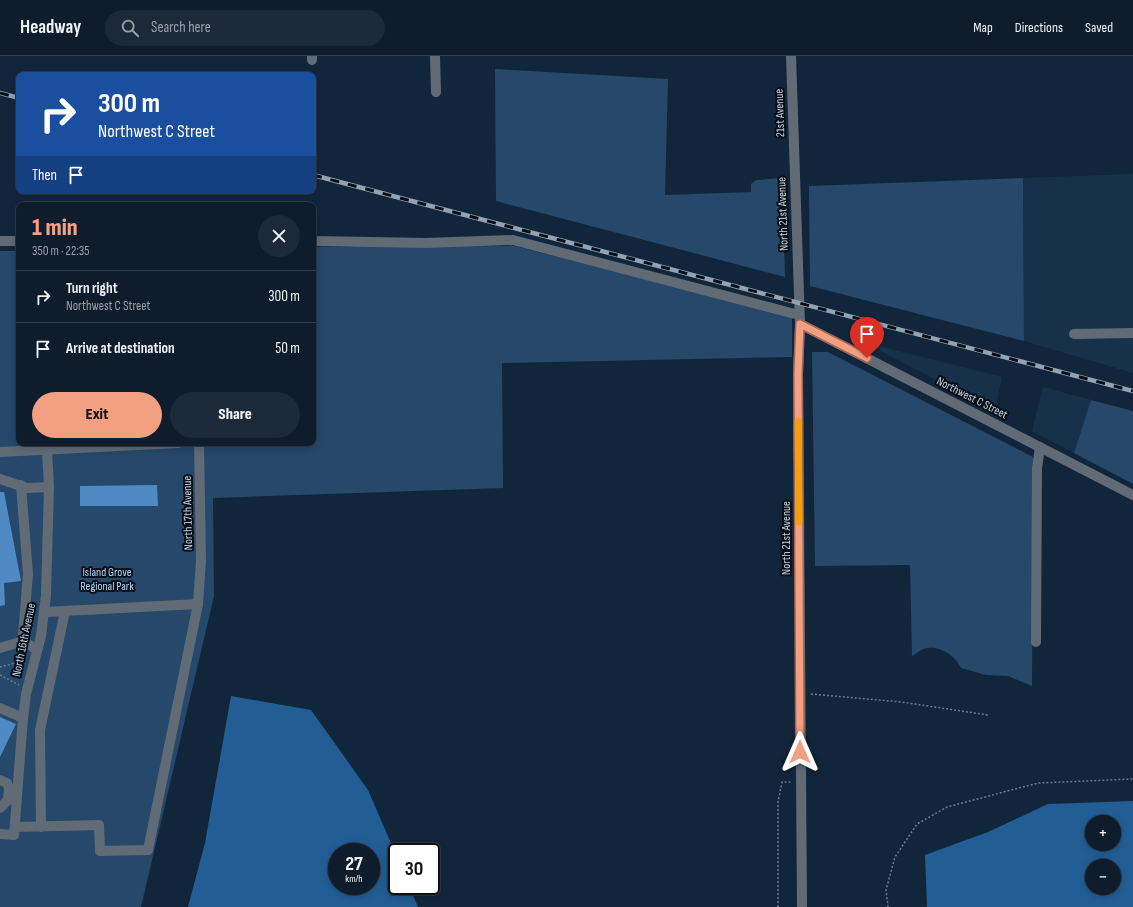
<!DOCTYPE html>
<html lang="en">
<head>
<meta charset="utf-8">
<style>
	:root { --surface:#0e1c2c; --page:#1c2938; --text:#f1f3f6; --muted:#9ba1a9; --line:#2e3a48; --accent:#f39f82 }
	body { margin:0; font-family:"Sofia Sans Condensed",sans-serif; background:var(--page); color:var(--text); height:100vh; display:flex; flex-direction:column; font-size:15px; white-space:nowrap }
	* { box-sizing:border-box; margin:0 }
	p { font-size:13px; color:var(--muted) }
	.icon { flex:none; width:22px; height:22px; fill:none; stroke:currentColor; stroke-width:2; stroke-linecap:round; stroke-linejoin:round }
	.map { position:relative; flex:1; overflow:hidden }
	.details { position:absolute; left:16px; top:146px; width:300px; height:244px; display:flex; flex-direction:column; background:var(--surface); border-radius:8px; box-shadow:0 2px 10px #0003,0 0 0 1px var(--line) }
	.details>* { flex:none }
	.top-card { position:absolute; left:16px; top:16px; width:300px; height:122px; border-radius:8px; box-shadow:0 2px 10px #0003,0 0 0 1px var(--line); background:#1a4fa0; color:#fff; overflow:hidden }
	.tools { position:absolute; left:1085px; top:759px; display:grid; gap:8px }
	.tools a { display:grid; place-items:center; width:36px; height:36px; border-radius:50%; background:var(--surface); box-shadow:0 2px 10px #0003,0 0 0 1px var(--line); font-size:20px }
	.speed { position:absolute; left:328px; top:787px; display:flex; gap:8px; font-size:20px; font-weight:700; text-align:center }
	.speed>* { display:grid; place-content:center; width:52px; height:52px; border-radius:50%; background:var(--surface); box-shadow:0 2px 10px #0003,0 0 0 1px var(--line); line-height:1 }
	.speed small { font-size:10px; font-weight:400 }
	.speed .limit { border:2px solid #111; border-radius:6px; background:#fff; color:#111 }
	.pin { position:absolute; display:grid; place-items:center; width:34px; height:34px; color:#fff; margin:-41px -17px; border-radius:50% 50% 50% 0; rotate:-45deg; box-shadow:0 0 4px #0007 }
	.pin .icon { rotate:45deg }
	.me { position:absolute; width:44px; margin:-22px; rotate:0deg; stroke-linejoin:round; filter:drop-shadow(0 0 3px #0008) }
	.turn { display:flex; align-items:center; gap:14px; height:84px; padding:0 16px; font-size:18px }
	.turn .icon { width:52px; height:52px; stroke-width:2.5 }
	.turn b { display:block; font-size:28px; line-height:34px }
	.then { display:flex; align-items:center; height:38px; padding:0 16px; background:#0003; gap:8px; font-size:15px }
	.round { display:grid; place-items:center; flex:none; width:42px; height:42px; border-radius:21px; background:var(--page) }
	.headline { display:flex; align-items:center; justify-content:space-between; height:68px; padding:0 16px }
	h1 { font-size:24px; font-weight:800; line-height:30px; color:var(--accent) }
	.cta { display:flex; gap:8px; margin-top:auto; padding:8px 16px }
	.cta a { flex:1; height:46px; border-radius:24px; background:var(--accent); color:#111; font-size:16px; font-weight:800; line-height:46px; text-align:center }
	.cta a+a { background:var(--page); color:var(--text) }
	ul { padding:0; list-style:none }
	li { display:flex; align-items:center; gap:12px; height:52px; padding:0 16px; border-top:1px solid var(--line) }
	li div { flex:1 }
	li b { display:block; font-size:15px }
	li em { font-style:normal }
	header { display:flex; align-items:center; gap:24px; box-sizing:border-box; height:56px; padding:0 20px; background:var(--surface); border-bottom:1px solid var(--line) }
	header strong { font-size:19px }
	nav { display:flex; gap:22px; margin-inline-start:auto; font-size:14px }
	.search { width:280px; height:36px; background:var(--page); display:flex; align-items:center; gap:10px; box-sizing:border-box; padding:0 14px; border-radius:22px; color:var(--muted); font-size:15px }
	.map>svg:first-child { display:block }
	.built { fill:#18314b }
	.green { fill:#25486b }
	.water { fill:#225e95; fill-rule:evenodd }
	.building { fill:#4f8ac5 }
	.lines { fill:none; stroke-linecap:round; stroke-linejoin:round }
	.path { stroke:#6c7c8e; stroke-width:1.5; stroke-dasharray:2 2; stroke-linecap:butt }
	.minor { stroke:#616b76; stroke-width:10 }
	.rail-casing { stroke:#94a3b3; stroke-width:4.5 }
	.rail { stroke:#060f18; stroke-width:3; stroke-dasharray:9; stroke-linecap:butt }
	.route-casing { stroke:#9e6754; stroke-width:10 }
	.route { stroke:#f39f82; stroke-width:7 }
	.slow { stroke:#f59e0b; stroke-width:7 }
	.labels { text-anchor:middle; dominant-baseline:central; stroke-width:4; stroke-linejoin:round; paint-order:stroke }
	.street-label { font-size:12px; fill:#c6d3e1; stroke:#060f18 }
	.park-label { font-size:12px; fill:#b6d5f5; stroke:#060f18 }
</style>
</head>
<body>
<header>
<strong>Headway</strong>
<div class="search"><svg class="icon" aria-label="search" viewBox="0 0 24 24"><circle cx="10" cy="10" r="6"/><path d="M15 15l6 6"/></svg>Search here</div>
<nav><a>Map</a><a>Directions</a><a>Saved</a></nav>
</header>
<div class="map">
<svg width="1133" height="851" viewBox="0 0 1133 851">
	<rect width="100%" height="100%" fill="#12263b"/>
	<!-- built -->
	<g class="built">
		<path d="M1133 118V317L1024 285 1023 122Z"/>
		<path d="M866 287 1002 321 995 355Z"/>
		<path d="M1043 331 1091 344 1074 397 1032 375Z"/>
	</g>
	<!-- green -->
	<g class="green">
		<path d="M495 13 668 23 665 139 751 136V128L756 124 782 122 785 221 496 145Z"/>
		<path d="M1023 122 1024 285 810 230 809 130Z"/>
		<path d="M515 190 792 261V301L502 307 503 432 213 442 214 540 141 851H0V195H19V387H313V191Z"/>
		<path d="M812 296H828L1033 401 1032 630 1008 620 986 619 961 612C955 599 938 588 923 593 920 594 916 598 912 600L910 509 815 510Z"/>
		<path d="M1091 344 1133 355V428L1074 397Z"/>
	</g>
	<!-- water -->
	<g class="water">
		<path d="M231 640 311 654 368 734 397 801V830H409L418 851H188L205 787ZM337 796H371V830H337Z"/>
		<path d="M1133 745V851H927L925 799 988 776 1048 748ZM1092 766H1114V788H1092ZM1092 810H1114V832H1092Z"/>
	</g>
	<!-- building -->
	<g class="building">
		<path d="M157 429 158 450H80V430Z"/>
		<path d="M0 436H4L21 525 4 527 5 549 0 550Z"/>
		<path d="M0 661 16 668 0 701Z"/>
	</g>
	<g class="lines">
		<!-- path -->
		<g class="path">
			<path d="M0 611 15 607 24 596"/>
			<path d="M0 619 19 629"/>
			<path d="M811 638 901 646 988 659"/>
			<path d="M778 851V746L782 726H792"/>
			<path d="M888 851 886 834 895 801 917 768 947 751 1038 727 1133 723"/>
		</g>
		<!-- minor -->
		<g class="minor">
			<path d="M312 0V4"/>
			<path d="M435 0 436 36"/>
			<path d="M791 0 800 268 798 318 802 851"/>
			<path d="M0 185H19"/>
			<path d="M313 185 426 187 513 184 799 259"/>
			<path d="M800 268 1133 439"/>
			<path d="M1074 278 1133 277"/>
			<path d="M0 396 178 387"/>
			<path d="M0 423 27 432 49 431"/>
			<path d="M21 429 28 518 23 579 24 585 37 594"/>
			<path d="M45 556 198 548"/>
			<path d="M1036 586 1037 412 1040 391"/>
			<path d="M0 592 24 585"/>
			<path d="M0 652 23 662"/>
			<path d="M0 724 7 727 9 732 8 744"/>
			<path d="M0 752 8 744H15"/>
			<path d="M15 771 99 769 100 795 148 794 198 548 201 505 199 387"/>
			<path d="M41 771 40 674 65 555"/>
			<path d="M0 778 14 779 23 662 26 638 41 580 46 539 49 431 47 394"/>
		</g>
		<defs>
			<g id="rail">
				<path d="M0 37 19 42"/>
				<path d="M313 119 1133 335"/>
			</g>
		</defs>
		<!-- rail casing -->
		<use href="#rail" class="rail-casing"/>
		<!-- rail -->
		<use href="#rail" class="rail"/>
	</g>
	<g class="lines">
		<defs>
			<path id="route" d="M800 696 798 318 800 268 867 302"/>
		</defs>
		<!-- route casing -->
		<use href="#route" class="route-casing"/>
		<!-- route -->
		<use href="#route" class="route"/>
		<!-- slow -->
		<path class="slow" d="M798 365 799 466"/>
	</g>
	<g class="labels">
		<!-- street labels -->
		<g class="street-label">
			<text transform="translate(780 57) rotate(-92)">21st Avenue</text>
			<text transform="translate(783 158) rotate(-92)">North 21st Avenue</text>
			<text transform="translate(972 342) rotate(27)">Northwest C Street</text>
			<text transform="translate(188 457) rotate(-91)">North 17th Avenue</text>
			<text transform="translate(786 482) rotate(-90)">North 21st Avenue</text>
			<text transform="translate(24 584) rotate(-78)">North 16th Avenue</text>
		</g>
		<!-- park labels -->
		<g class="park-label">
			<text x="107" y="516">Island Grove<tspan x="107" dy="14">Regional Park</tspan></text>
		</g>
	</g>
</svg>
<div class="tools">
<a>+</a>
<a>−</a>
</div>
<div class="speed"><div>27<small>km/h</small></div><div class="limit">30</div></div>
<div class="pin" style="left:867px;top:302px;background:#d93025"><svg class="icon" aria-label="arrive" viewBox="0 0 24 24"><path d="M6 21V4h12l-3 4 3 4H6"/></svg></div>
<svg class="me" style="left:800px;top:696px" viewBox="-20 -20 40 40"><path d="M0-17L14 15 0 8-14 15z" fill="#f39f82" stroke="#fff" stroke-width="4"/></svg>
<div class="top-card">
<div class="turn"><svg class="icon" aria-label="right" viewBox="0 0 24 24"><path d="M7 20v-9h11M14 6l5 5-5 5"/></svg><div><b>300 m</b>Northwest C Street</div></div>
<div class="then">Then<svg class="icon" aria-label="arrive" viewBox="0 0 24 24"><path d="M6 21V4h12l-3 4 3 4H6"/></svg></div>
</div>
<section class="details">
<div class="headline"><div><h1>1 min</h1><p>350 m · 22:35</p></div><a class="round"><svg class="icon" aria-label="close" viewBox="0 0 24 24"><path d="M6 6l12 12M18 6L6 18"/></svg></a></div>
<ul>
<li><svg class="icon" aria-label="right" viewBox="0 0 24 24"><path d="M7 20v-9h11M14 6l5 5-5 5"/></svg><div><b>Turn right</b><p>Northwest C Street</p></div><em>300 m</em></li>
<li><svg class="icon" aria-label="arrive" viewBox="0 0 24 24"><path d="M6 21V4h12l-3 4 3 4H6"/></svg><div><b>Arrive at destination</b></div><em>50 m</em></li>
</ul>
<div class="cta"><a>Exit</a><a>Share</a></div>
</section>
</div>
</body>
</html>
